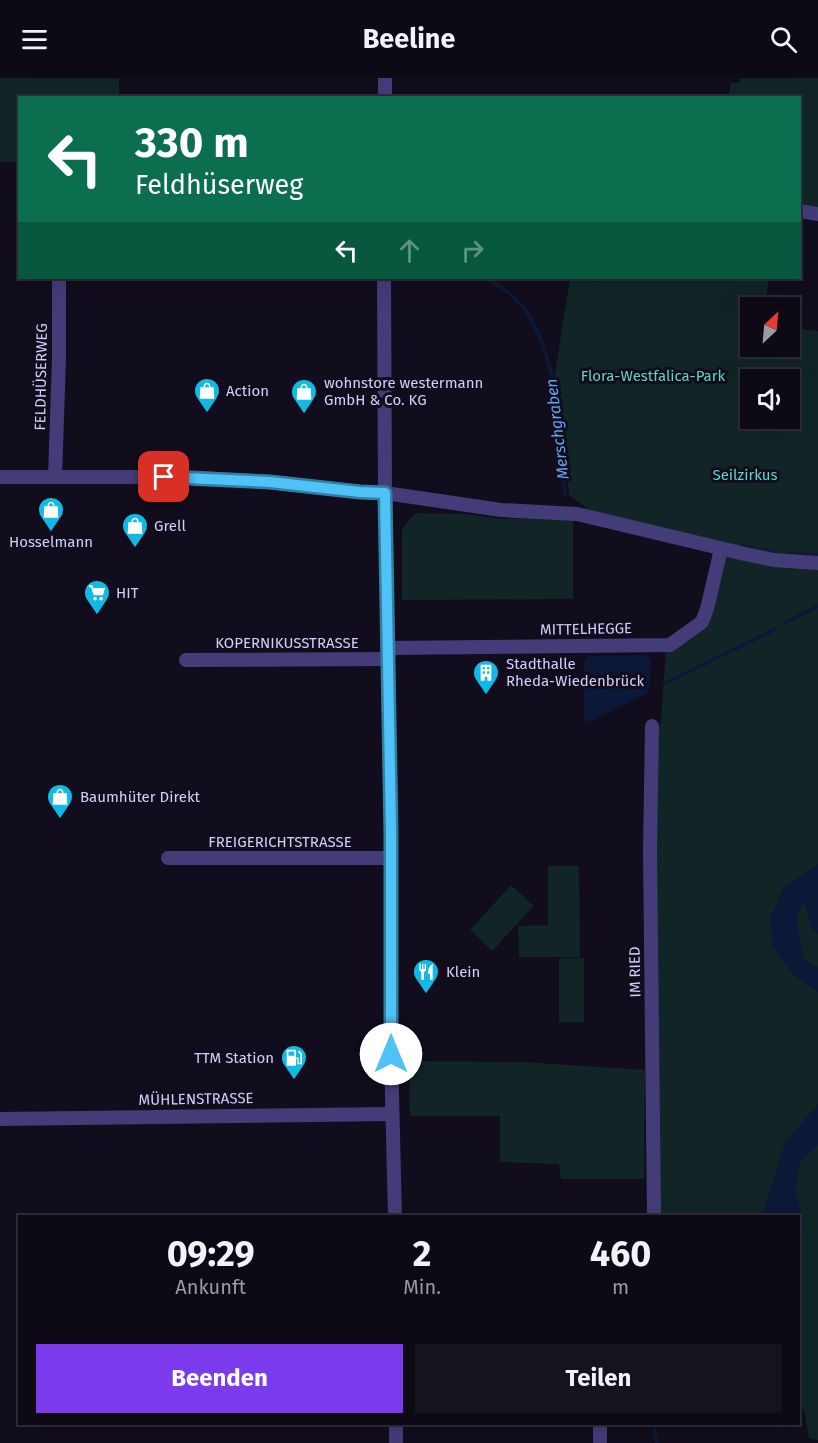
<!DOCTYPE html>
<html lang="de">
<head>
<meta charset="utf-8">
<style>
	:root { --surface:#0d0a16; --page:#16131f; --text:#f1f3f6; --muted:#9a9aa1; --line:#2d2b35; --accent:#7c3aed }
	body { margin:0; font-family:"Fira Sans",sans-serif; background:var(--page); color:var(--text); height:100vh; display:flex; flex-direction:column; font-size:22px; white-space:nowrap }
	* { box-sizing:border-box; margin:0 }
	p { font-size:20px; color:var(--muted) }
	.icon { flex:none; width:33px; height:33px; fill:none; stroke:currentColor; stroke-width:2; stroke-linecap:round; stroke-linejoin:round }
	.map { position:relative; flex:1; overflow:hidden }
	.side { position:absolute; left:18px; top:1137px; width:782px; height:210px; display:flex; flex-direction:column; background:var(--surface); border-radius:0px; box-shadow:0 6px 24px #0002,0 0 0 2px var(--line) }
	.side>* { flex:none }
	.banner { position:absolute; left:18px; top:18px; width:783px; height:183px; border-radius:0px; box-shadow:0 6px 24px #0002,0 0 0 2px var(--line); background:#0b6e4f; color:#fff; overflow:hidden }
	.needle { width:39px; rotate:26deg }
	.tools { position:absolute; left:740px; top:219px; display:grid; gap:12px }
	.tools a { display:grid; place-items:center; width:60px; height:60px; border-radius:0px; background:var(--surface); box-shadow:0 6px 24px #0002,0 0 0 2px var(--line); font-size:30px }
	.pin { position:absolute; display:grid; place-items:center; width:51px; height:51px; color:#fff; margin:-26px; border-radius:12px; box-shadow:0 3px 9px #0006 }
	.me { position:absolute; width:66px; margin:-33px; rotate:0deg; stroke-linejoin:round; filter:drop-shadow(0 0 4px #0008) }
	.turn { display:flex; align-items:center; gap:21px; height:126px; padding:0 18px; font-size:27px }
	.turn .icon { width:78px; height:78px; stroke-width:2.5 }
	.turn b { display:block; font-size:42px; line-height:51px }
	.lanes { display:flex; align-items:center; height:57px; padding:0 18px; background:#0003; justify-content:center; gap:30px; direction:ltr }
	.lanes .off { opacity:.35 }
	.eta { display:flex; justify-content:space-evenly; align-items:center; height:102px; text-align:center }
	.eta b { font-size:36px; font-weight:700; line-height:42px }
	.action { display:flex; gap:12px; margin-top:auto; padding:12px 18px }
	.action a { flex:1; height:69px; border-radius:0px; background:var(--accent); color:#fff; font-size:24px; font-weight:700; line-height:69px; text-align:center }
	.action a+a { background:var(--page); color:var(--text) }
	header { display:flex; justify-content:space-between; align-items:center; height:78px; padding:0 18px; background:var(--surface); font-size:27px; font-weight:700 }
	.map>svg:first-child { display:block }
	.green { fill:#112527; fill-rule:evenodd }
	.water { fill:#0c1837 }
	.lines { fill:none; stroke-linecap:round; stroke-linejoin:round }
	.stream { stroke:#0c1837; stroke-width:4 }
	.minor { stroke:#443c79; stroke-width:14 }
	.route-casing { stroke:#337fa1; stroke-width:15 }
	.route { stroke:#4fc3f7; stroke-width:10 }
	.labels { text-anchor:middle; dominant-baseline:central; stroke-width:6; stroke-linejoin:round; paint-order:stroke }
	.park-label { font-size:15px; fill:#5fd5c3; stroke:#110d1d }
	.street-label { font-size:15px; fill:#d7cdfb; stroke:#110d1d }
	.poi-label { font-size:15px; fill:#d7cdfb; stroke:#110d1d; text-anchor:start }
	.water-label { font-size:16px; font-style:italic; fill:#63a3f4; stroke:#110d1d }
</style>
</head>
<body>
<header><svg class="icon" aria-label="menu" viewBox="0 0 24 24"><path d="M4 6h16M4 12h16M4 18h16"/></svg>Beeline<svg class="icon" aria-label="search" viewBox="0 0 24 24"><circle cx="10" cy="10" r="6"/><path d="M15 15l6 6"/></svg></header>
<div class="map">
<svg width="818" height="1365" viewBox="0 0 818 1365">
	<rect width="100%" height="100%" fill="#110d1d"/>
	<!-- green -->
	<g class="green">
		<path d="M0 0H119V19L20 20 19 84H0Z"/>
		<path d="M740 0H818V129L800 126V20L728 19 731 5H736L740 4Z"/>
		<path d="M570 200 601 204 602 200H769L765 229 750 230V268H789V249L818 253V1362L809 1360 804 1332 798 1331V1138H659L655 658 661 643 666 571 705 546 726 467 592 434 569 417 560 326 555 297ZM750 302H789V340H750Z"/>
		<path d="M415 435 466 436 502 441 541 440 573 441V521L402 522V451Z"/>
		<path d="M548 788H579L580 879H519L518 848 548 847Z"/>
		<path d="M511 807 534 828 492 873 470 852Z"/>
		<rect x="559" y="880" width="25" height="64"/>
		<path d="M409 983 523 984 645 992 644 1101H561L559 1086 500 1084V1038H410Z"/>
	</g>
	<!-- water -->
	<g class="water">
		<path d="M644 577 651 581 649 614 589 644 584 640V585L588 578Z"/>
		<path d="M818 786V857L812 851 804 825 796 839 804 882 818 889V914L792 896 772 867 771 838 783 811Z"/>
		<path d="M818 1026V1067L800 1084 795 1113 804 1144 798 1189V1138H756L764 1130 785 1065Z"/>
	</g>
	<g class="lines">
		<!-- stream -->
		<g class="stream">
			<path d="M486 200C499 208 512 216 522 228 560 277 559 359 565 418"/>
			<path d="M742 468 773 475"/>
			<path d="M788 476 818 477"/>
			<path d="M785 545 818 528"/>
			<path d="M666 605 775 551"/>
			<path d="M654 1346 657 1365"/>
		</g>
		<!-- minor -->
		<g class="minor">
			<path d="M385 0V20"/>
			<path d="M800 133 818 136"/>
			<path d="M384 200 385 415 391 754V976L395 1138"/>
			<path d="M0 399H186L270 404 360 414 385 415 501 432 577 436 745 476 774 482 818 485"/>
			<path d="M55 399 59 280V200"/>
			<path d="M387 570 670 567 702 544 707 531 721 471"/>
			<path d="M186 582 388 581"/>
			<path d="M652 648 650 773 654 1138"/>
			<path d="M168 780H391"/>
			<path d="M0 1041 392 1036"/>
			<path d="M396 1365V1346"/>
			<path d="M600 1365V1346"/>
		</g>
	</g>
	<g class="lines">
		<defs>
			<path id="route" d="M164 399 270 404 360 414 385 415 391 754V976"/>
		</defs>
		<!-- route casing -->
		<use href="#route" class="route-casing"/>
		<!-- route -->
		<use href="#route" class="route"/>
	</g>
	<!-- icons -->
	<defs>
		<symbol id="shop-pin" viewBox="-11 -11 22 30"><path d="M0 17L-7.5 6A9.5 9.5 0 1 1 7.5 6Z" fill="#11bae4" stroke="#110d1d"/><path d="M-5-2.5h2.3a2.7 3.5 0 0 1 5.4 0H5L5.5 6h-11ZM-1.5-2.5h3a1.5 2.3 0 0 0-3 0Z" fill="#fff"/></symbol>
		<symbol id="supermarket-pin" viewBox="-11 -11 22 30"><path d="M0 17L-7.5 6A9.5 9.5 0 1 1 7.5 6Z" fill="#11bae4" stroke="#110d1d"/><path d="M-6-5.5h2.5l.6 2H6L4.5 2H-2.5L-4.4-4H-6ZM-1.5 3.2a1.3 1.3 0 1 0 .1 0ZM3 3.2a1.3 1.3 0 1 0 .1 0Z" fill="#fff"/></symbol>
		<symbol id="building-pin" viewBox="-11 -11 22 30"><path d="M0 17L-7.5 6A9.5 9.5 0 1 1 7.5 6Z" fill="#11bae4" stroke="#110d1d"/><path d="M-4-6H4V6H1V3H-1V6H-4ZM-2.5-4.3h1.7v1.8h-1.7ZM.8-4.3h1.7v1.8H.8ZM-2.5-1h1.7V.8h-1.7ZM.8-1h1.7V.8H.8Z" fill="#fff"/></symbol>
		<symbol id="restaurant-pin" viewBox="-11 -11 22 30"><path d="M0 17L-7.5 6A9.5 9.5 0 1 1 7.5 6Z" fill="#11bae4" stroke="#110d1d"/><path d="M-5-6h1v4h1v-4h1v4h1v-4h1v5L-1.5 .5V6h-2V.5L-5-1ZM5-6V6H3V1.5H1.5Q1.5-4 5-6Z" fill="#fff"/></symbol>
		<symbol id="fuel-pin" viewBox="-11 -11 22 30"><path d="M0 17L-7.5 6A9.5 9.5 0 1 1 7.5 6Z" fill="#11bae4" stroke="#110d1d"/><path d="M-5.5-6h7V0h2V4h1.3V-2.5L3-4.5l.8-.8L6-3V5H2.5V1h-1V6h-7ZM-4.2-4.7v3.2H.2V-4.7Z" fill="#fff"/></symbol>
	</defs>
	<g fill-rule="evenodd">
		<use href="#shop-pin" x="192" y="298" width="30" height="40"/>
		<use href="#shop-pin" x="289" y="299" width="30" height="40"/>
		<use href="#shop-pin" x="36" y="417" width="30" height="40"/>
		<use href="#shop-pin" x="120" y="433" width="30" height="40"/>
		<use href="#supermarket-pin" x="82" y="500" width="30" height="40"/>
		<use href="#building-pin" x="471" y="580" width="30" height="40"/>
		<use href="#shop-pin" x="45" y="704" width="30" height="40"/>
		<use href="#restaurant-pin" x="411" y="879" width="30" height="40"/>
		<use href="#fuel-pin" x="279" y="965" width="30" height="40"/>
	</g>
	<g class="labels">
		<!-- park labels -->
		<g class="park-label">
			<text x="653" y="298">Flora-Westfalica-Park</text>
			<text x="745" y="397">Seilzirkus</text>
		</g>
		<!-- street labels -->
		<g class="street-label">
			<text transform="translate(41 299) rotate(-89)">FELDHÜSERWEG</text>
			<text transform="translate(586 551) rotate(-1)">MITTELHEGGE</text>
			<text x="287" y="565">KOPERNIKUSSTRASSE</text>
			<text x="280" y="764">FREIGERICHTSTRASSE</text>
			<text transform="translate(635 894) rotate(-91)">IM RIED</text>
			<text transform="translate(196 1021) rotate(-1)">MÜHLENSTRASSE</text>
		</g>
		<!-- poi labels -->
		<g class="poi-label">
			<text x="324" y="305">wohnstore westermann<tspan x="324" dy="17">GmbH &amp; Co. KG</tspan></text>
			<text x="226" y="313">Action</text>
			<text x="154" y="448">Grell</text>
			<text x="51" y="464" text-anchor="middle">Hosselmann</text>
			<text x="116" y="515">HIT</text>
			<text x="506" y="586">Stadthalle<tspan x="506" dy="17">Rheda-Wiedenbrück</tspan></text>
			<text x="80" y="719">Baumhüter Direkt</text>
			<text x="446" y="894">Klein</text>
			<text x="274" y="980" text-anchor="end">TTM Station</text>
		</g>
		<!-- water labels -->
		<g class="water-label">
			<text transform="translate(557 351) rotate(-97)">Merschgraben</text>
		</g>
	</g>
</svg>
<div class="tools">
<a><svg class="needle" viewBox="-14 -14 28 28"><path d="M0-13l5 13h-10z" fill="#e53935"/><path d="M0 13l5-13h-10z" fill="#9a9aa1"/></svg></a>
<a><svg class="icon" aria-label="sound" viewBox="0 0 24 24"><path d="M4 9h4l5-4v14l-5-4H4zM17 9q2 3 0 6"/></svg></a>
</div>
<div class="pin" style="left:164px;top:399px;background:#d93025"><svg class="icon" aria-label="arrive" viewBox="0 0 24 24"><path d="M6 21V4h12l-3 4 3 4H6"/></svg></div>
<svg class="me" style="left:391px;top:976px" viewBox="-20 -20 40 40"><circle r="19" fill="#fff"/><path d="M0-13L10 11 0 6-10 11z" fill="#4fc3f7"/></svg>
<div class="banner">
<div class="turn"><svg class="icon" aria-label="left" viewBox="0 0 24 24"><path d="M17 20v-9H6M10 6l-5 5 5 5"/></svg><div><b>330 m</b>Feldhüserweg</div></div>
<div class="lanes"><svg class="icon" aria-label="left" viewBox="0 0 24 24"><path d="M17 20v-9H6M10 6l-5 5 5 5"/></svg><svg class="icon off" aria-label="ahead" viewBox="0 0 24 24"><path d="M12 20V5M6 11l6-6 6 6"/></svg><svg class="icon off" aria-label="right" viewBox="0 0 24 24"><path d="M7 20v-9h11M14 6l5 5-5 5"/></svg></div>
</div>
<section class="side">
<div class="eta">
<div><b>09:29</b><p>Ankunft</p></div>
<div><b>2</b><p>Min.</p></div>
<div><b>460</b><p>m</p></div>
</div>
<div class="action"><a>Beenden</a><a>Teilen</a></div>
</section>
</div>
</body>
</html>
